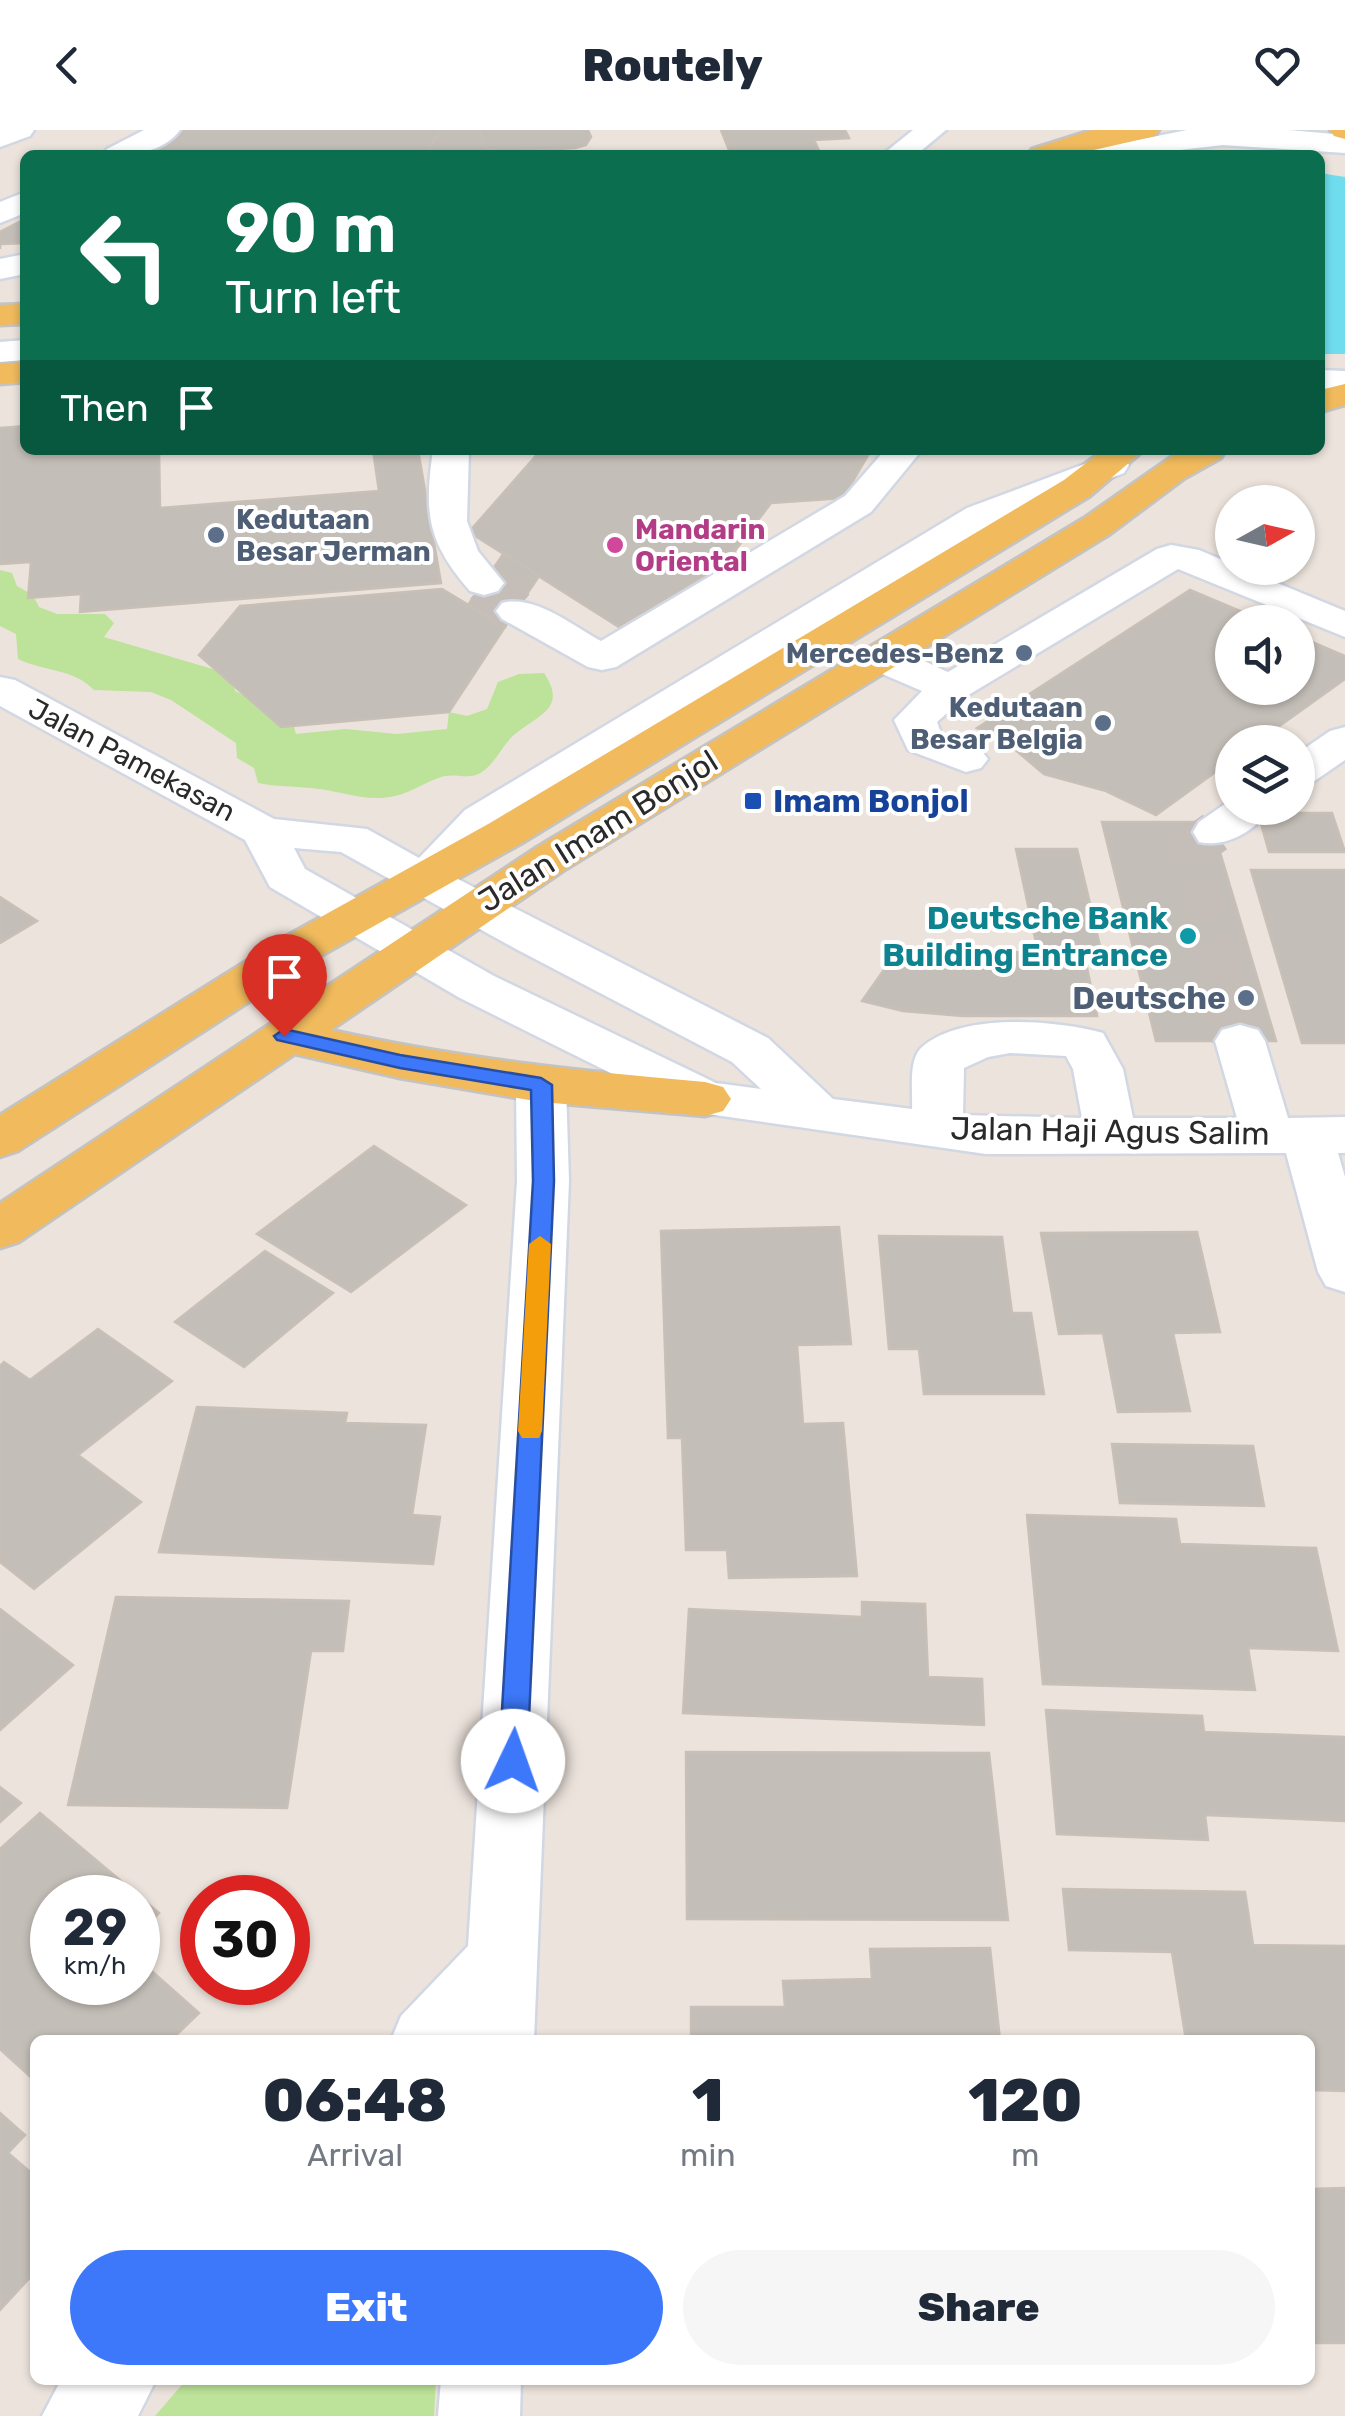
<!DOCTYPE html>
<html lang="en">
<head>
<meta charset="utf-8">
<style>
	:root { --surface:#fff; --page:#f6f6f7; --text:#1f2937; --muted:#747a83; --accent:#3c78f9 }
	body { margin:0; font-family:Rubik,sans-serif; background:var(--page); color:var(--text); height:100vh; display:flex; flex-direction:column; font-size:38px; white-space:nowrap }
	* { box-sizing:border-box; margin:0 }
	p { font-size:32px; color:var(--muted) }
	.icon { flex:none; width:55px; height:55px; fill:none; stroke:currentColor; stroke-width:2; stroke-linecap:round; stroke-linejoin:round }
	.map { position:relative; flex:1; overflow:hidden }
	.sheet { position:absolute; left:30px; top:1905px; width:1285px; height:350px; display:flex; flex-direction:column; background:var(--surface); border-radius:15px; box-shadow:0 2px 8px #0004 }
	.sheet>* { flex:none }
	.guide { position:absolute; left:20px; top:20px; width:1305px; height:305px; border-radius:15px; box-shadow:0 2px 8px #0004; background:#0b6e4f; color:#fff; overflow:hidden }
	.needle { width:65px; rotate:82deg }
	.tools { position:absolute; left:1215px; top:355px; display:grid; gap:20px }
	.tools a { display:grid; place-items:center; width:100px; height:100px; border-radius:50%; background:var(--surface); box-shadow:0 2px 8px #0004; font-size:50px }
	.speed { position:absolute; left:30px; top:1745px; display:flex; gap:20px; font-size:50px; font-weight:700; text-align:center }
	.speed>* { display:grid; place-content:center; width:130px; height:130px; border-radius:50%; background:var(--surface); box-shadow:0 2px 8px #0004; line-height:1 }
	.speed small { font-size:25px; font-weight:400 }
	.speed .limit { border:15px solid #d22; background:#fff; color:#111 }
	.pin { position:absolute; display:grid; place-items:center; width:85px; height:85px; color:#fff; margin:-102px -42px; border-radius:50% 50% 50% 0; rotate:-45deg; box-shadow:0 0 10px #0007 }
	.pin .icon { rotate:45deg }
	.me { position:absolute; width:110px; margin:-55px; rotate:3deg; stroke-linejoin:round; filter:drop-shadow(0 0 8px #0008) }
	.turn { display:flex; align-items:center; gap:35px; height:210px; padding:0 40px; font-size:45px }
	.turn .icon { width:130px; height:130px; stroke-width:2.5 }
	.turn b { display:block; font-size:70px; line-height:85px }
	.then { display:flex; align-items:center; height:95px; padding:0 40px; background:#0003; gap:20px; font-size:38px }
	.eta { display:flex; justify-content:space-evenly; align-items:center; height:170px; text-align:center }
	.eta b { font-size:60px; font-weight:800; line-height:70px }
	.button { display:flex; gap:20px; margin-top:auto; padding:20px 40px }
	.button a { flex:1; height:115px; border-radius:60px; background:var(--accent); color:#fff; font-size:40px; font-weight:800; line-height:115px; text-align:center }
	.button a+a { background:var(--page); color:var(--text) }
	header { display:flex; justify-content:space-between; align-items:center; height:130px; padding:0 40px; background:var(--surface); font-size:45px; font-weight:800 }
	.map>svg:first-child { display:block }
	.green { fill:#bce399 }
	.water { fill:#6fddee }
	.building { fill:#c4beb8; stroke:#c8bfb6; stroke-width:2.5 }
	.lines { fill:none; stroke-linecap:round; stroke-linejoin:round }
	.minor-tunnel-far1 { stroke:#c5beb8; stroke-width:42; stroke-dasharray:42 21; stroke-linecap:butt }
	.minor-tunnel { stroke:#c5beb8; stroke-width:55; stroke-dasharray:55 28; stroke-linecap:butt }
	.minor-casing { stroke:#d1d7e3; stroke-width:5 }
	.major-casing { stroke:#c3c3c3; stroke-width:5 }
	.minor { fill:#fff; fill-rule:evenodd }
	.major { fill:#f0ba5d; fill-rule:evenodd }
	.route { fill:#3c78f9; stroke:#274ea2; stroke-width:2.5 }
	.slow { fill:#f59e0b }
	.service-dot { fill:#5c6f8a; stroke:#fff; stroke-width:4 }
	.hotel-dot { fill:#d1479c; stroke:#fff; stroke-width:4 }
	.transit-dot { fill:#1a4fb4; stroke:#fff; stroke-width:4 }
	.culture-dot { fill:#0f9aa8; stroke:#fff; stroke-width:4 }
	.labels { text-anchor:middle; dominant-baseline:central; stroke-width:8; stroke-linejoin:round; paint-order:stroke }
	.far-service-label { font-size:28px; font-weight:bold; fill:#4e5e75; stroke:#fff; text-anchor:end }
	.far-hotel-label { font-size:28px; font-weight:bold; fill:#b23c85; stroke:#fff; text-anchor:start }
	.far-street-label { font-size:28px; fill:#2a2a2a; stroke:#fff }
	.transit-label { font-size:32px; font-weight:bold; fill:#164399; stroke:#fff; text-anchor:start }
	.street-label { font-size:32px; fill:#2a2a2a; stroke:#fff }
	.culture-label { font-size:32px; font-weight:bold; fill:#0d838f; stroke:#fff; text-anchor:end }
	.service-label { font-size:32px; font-weight:bold; fill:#4e5e75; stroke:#fff; text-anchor:end }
</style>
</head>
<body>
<header><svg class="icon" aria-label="back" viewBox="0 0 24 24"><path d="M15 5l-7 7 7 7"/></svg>Routely<svg class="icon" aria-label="heart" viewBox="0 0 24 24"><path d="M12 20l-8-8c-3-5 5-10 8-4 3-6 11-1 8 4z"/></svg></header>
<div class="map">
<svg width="1345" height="2286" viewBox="0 0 1345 2286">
	<rect width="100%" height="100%" fill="#ece3dc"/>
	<!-- green -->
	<g class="green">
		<path d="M0 440 12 443 17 456 33 465 39 477 57 484H105L114 493 104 507 233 545 235 561 291 587 296 604 346 599 397 604 447 599 449 582 467 586 487 579 498 552 519 544 544 543C566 576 543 583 519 601 502 612 495 638 476 645 467 648 455 644 445 646 428 650 413 662 395 666 365 673 340 660 311 658 292 656 277 657 258 653L254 638 237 628 236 613 171 570 151 562 94 560C73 538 45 542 18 529L16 504 0 496Z"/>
		<path d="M186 2250H436L434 2286H155Z"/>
	</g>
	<!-- water -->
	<path class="water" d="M1320 43 1345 47V224H1320Z"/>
	<!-- building -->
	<g class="building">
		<path d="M184 0H441L425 25H140Z"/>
		<path d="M441 0H480L483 16 498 25H425Z"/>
		<path d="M480 0H588L591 7 586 15 575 18 497 22 483 16Z"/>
		<path d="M721 0H845L849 8 814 10 821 25H731Z"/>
		<path d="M25 89V113L0 114V119V102Z"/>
		<path d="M25 296V320H159L160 378 379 361 373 320H418L441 453 80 482 81 464 28 468 31 432 0 434V298Z"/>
		<path d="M541 320H871L843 368 771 373 725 434 619 497 469 402Z"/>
		<path d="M504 423 539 446 505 497 468 475Z"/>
		<path d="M442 459 505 497 449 582 281 597 199 525 240 476Z"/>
		<path d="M1190 460 1266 492H1232V558H1298V506L1345 526V549L1257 612H1232V630L1156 685 1106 661 1044 644 1006 612 977 598Z"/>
		<path d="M1258 683H1332L1345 722H1269Z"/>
		<path d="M1102 692H1211L1276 911H1156Z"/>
		<path d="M1016 719H1077L1104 833H1086L1097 886H963L903 881 862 871 900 817 940 823 1038 822Z"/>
		<path d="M1251 740H1345V913H1302Z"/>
		<path d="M0 767 37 791 0 813Z"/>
		<path d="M374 1016 466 1075 351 1162 257 1104Z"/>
		<path d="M839 1097 851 1214 797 1215 803 1294 843 1293 857 1446 729 1448 727 1420H686L682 1308H668L661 1101Z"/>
		<path d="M1197 1102 1220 1202 1173 1203 1190 1281 1118 1282 1103 1203 1059 1204 1041 1103Z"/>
		<path d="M879 1106 1002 1107 1012 1183H1031L1044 1264H924L919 1219H889Z"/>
		<path d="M265 1121 333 1163 244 1237 175 1192Z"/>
		<path d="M98 1199 172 1251 78 1325 141 1372 34 1459 0 1432V1236L4 1232 30 1250Z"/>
		<path d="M197 1277 347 1283 345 1293 426 1295 412 1385 440 1387 433 1434 159 1422Z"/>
		<path d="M1112 1314 1253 1316 1264 1376 1120 1373Z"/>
		<path d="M1027 1385 1176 1389 1180 1414 1316 1418 1338 1521 1248 1518 1255 1560 1043 1554Z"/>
		<path d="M116 1467 349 1471 343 1521H311L287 1678 68 1675Z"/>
		<path d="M862 1472 925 1474 928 1547 982 1549 984 1595 683 1583 689 1479 862 1487Z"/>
		<path d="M0 1479 73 1535 0 1600Z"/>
		<path d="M1046 1580 1202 1586 1204 1602 1345 1607V1691L1205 1685 1208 1710 1057 1704Z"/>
		<path d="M686 1622 989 1623 1008 1790 687 1789Z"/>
		<path d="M0 1657 21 1673 0 1692Z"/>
		<path d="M40 1683 159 1783 138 1804V1768H52V1852H138V1829L199 1883 171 1910H35V1951L0 1919V1719Z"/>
		<path d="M1063 1759 1245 1762 1253 1815 1345 1816V1961L1310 1960V1910H1186L1172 1822 1069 1820Z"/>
		<path d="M990 1818 1000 1910H691V1877H785L783 1851 872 1849 870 1819Z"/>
		<path d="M0 1983 25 2005 8 2023 35 2046V2142L0 2180Z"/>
		<path d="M1345 2058V2213H1310V2059Z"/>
	</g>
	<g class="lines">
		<!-- minor-tunnel-far1 -->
		<g class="minor-tunnel-far1">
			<path d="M484 453 516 481"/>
			<path d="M1215 702 1188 721 1225 856"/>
		</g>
		<!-- minor-tunnel -->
		<path class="minor-tunnel" d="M1224 853 1240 911"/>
		<defs>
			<g id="minor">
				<path d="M0 0H34L30 6 0 17Z"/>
				<path d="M144 0H180C162 24 130 25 102 25L107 19Z"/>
				<path d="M913 0H946L916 25H882Z"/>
				<path d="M1187 0H1289L1345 5V23L1223 15 1136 25H1088L1093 19Z"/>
				<path d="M25 62V83L0 93V72Z"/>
				<path d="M25 124V144L0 149V129Z"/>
				<path d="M25 210V230L0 232V212Z"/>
				<path d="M1320 240 1345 241V261L1320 260Z"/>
				<path d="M433 320H469L467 391 478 421 504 453 498 461 484 465 470 461C427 412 424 383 433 320Z"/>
				<path d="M885 320H922L871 382 616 537 602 540 588 537 502 489 496 481 502 473C535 464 573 496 601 511L845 366Z"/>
				<path d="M1111 324 1124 327 1129 335 1124 343 993 394 497 698 452 746 768 908 833 969 912 979C913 962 908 931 921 918 960 882 1056 890 1103 903L1123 939 1133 988H1237L1215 911 1222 900 1240 895 1258 900 1265 911 1288 988 1345 987V1023H1338L1345 1047V1162L1326 1156 1318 1142 1286 1023 986 1024 687 981 460 868 270 757 245 710 0 576V547L15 550 274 689 367 699 419 728 465 680 967 378ZM294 718 341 722 516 819 732 932 761 959 716 953 494 846 305 739ZM1010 923 1066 926 1073 939 1082 988 963 985 964 938 988 927Z"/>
				<path d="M1171 415 1199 420 1232 434V438H1241L1345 481V507L1178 439 965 567 937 592 941 603 981 620 988 629 981 638 966 642 908 620 894 590 922 561 866 537 860 528 866 519C894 512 922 531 948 542L1157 419Z"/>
				<path d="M1345 597V630L1313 652 1298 656V623L1330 601Z"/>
				<path d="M1232 669V678H1271C1255 701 1227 718 1199 712L1193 702 1199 692Z"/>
				<path d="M541 938 559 943 566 955 569 1051 534 1910H391L401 1886 468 1816 517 1051 516 955 523 943Z"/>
				<path d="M61 2250H156L138 2286H42Z"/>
				<path d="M441 2250H521L520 2286H438Z"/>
			</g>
			<g id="major">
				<path d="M1092 0H1159L1155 6 1072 25H1027L1032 19Z"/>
				<path d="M1330 0H1345V9L1334 6Z"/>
				<path d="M25 174V194L0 195V175Z"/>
				<path d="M25 232V252L0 254V234Z"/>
				<path d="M1345 254V275L1320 282V260Z"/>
				<path d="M1103 320H1144L1090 366 522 713 317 828 18 1021 0 1027V985L283 808 490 693 1064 350Z"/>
				<path d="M1181 320H1226L1221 328 1185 348 1110 404 566 739 331 900C455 928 578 941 705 952L723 957 731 969 723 981 705 986 541 972 400 948 295 924 19 1112 0 1118V1073L534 719 1084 388Z"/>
			</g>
		</defs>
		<!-- minor casing -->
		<use href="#minor" class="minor-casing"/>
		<!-- major casing -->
		<use href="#major" class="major-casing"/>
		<!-- minor -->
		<use href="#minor" class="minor"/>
		<!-- major -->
		<use href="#major" class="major"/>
	</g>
	<!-- route -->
	<path class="route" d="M284 899 400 925 541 948 552 955 554 1051 527 1631 523 1640 513 1643 503 1640 499 1631 533 1051 531 960 400 938 277 910 274 906Z"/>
	<!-- slow -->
	<path class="slow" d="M540 1106 551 1114 542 1301 539 1308H522L518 1301 529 1114Z"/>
	<!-- markers -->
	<g class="service-dot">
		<circle cx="216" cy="405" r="10"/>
		<circle cx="1024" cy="523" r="10"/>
		<circle cx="1103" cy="593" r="10"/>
		<circle cx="1246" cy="868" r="10"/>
	</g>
	<circle class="hotel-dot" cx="615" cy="415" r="10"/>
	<rect class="transit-dot" x="743" y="661" width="20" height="20" rx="5"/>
	<circle class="culture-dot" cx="1188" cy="806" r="10"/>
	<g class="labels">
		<!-- far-service labels -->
		<g class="far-service-label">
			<text x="236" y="389" text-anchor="start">Kedutaan<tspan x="236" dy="32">Besar Jerman</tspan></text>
			<text x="1004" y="523">Mercedes-Benz</text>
			<text x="1083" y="577">Kedutaan<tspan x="1083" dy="32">Besar Belgia</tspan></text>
		</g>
		<!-- far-hotel labels -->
		<g class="far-hotel-label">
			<text x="635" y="399">Mandarin<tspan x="635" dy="32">Oriental</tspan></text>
		</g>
		<!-- far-street labels -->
		<g class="far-street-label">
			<text transform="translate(132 630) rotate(28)">Jalan Pamekasan</text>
		</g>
		<!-- transit labels -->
		<g class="transit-label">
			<text x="773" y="671">Imam Bonjol</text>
		</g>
		<!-- street labels -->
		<g class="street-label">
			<text transform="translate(598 701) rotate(-32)">Jalan Imam Bonjol</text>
			<text transform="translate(1110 1001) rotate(1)">Jalan Haji Agus Salim</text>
		</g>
		<!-- culture labels -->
		<g class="culture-label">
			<text x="1168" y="788">Deutsche Bank<tspan x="1168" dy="37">Building Entrance</tspan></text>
		</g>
		<!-- service labels -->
		<g class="service-label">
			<text x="1226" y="868">Deutsche</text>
		</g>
	</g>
</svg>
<div class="tools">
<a><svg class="needle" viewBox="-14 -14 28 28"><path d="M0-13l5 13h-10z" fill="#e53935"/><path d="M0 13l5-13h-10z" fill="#747a83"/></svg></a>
<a><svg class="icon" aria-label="sound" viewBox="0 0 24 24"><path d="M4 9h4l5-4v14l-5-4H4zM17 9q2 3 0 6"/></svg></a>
<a><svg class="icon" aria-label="layers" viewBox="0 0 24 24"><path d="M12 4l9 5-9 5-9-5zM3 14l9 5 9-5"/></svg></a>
</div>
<div class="speed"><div>29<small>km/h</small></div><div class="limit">30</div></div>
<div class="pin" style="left:284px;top:906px;background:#d93025"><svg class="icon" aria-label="arrive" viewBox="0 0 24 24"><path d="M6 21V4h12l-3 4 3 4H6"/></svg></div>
<svg class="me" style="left:513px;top:1631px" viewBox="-20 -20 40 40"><circle r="19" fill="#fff"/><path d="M0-13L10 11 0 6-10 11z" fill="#3c78f9"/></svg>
<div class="guide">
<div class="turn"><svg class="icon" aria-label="left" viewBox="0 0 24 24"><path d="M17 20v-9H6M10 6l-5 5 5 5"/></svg><div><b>90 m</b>Turn left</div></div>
<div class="then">Then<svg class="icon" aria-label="arrive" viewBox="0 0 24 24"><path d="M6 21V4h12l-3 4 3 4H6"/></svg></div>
</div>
<section class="sheet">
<div class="eta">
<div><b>06:48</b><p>Arrival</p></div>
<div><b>1</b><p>min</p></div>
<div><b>120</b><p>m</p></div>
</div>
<div class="button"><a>Exit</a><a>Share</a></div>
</section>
</div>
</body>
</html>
